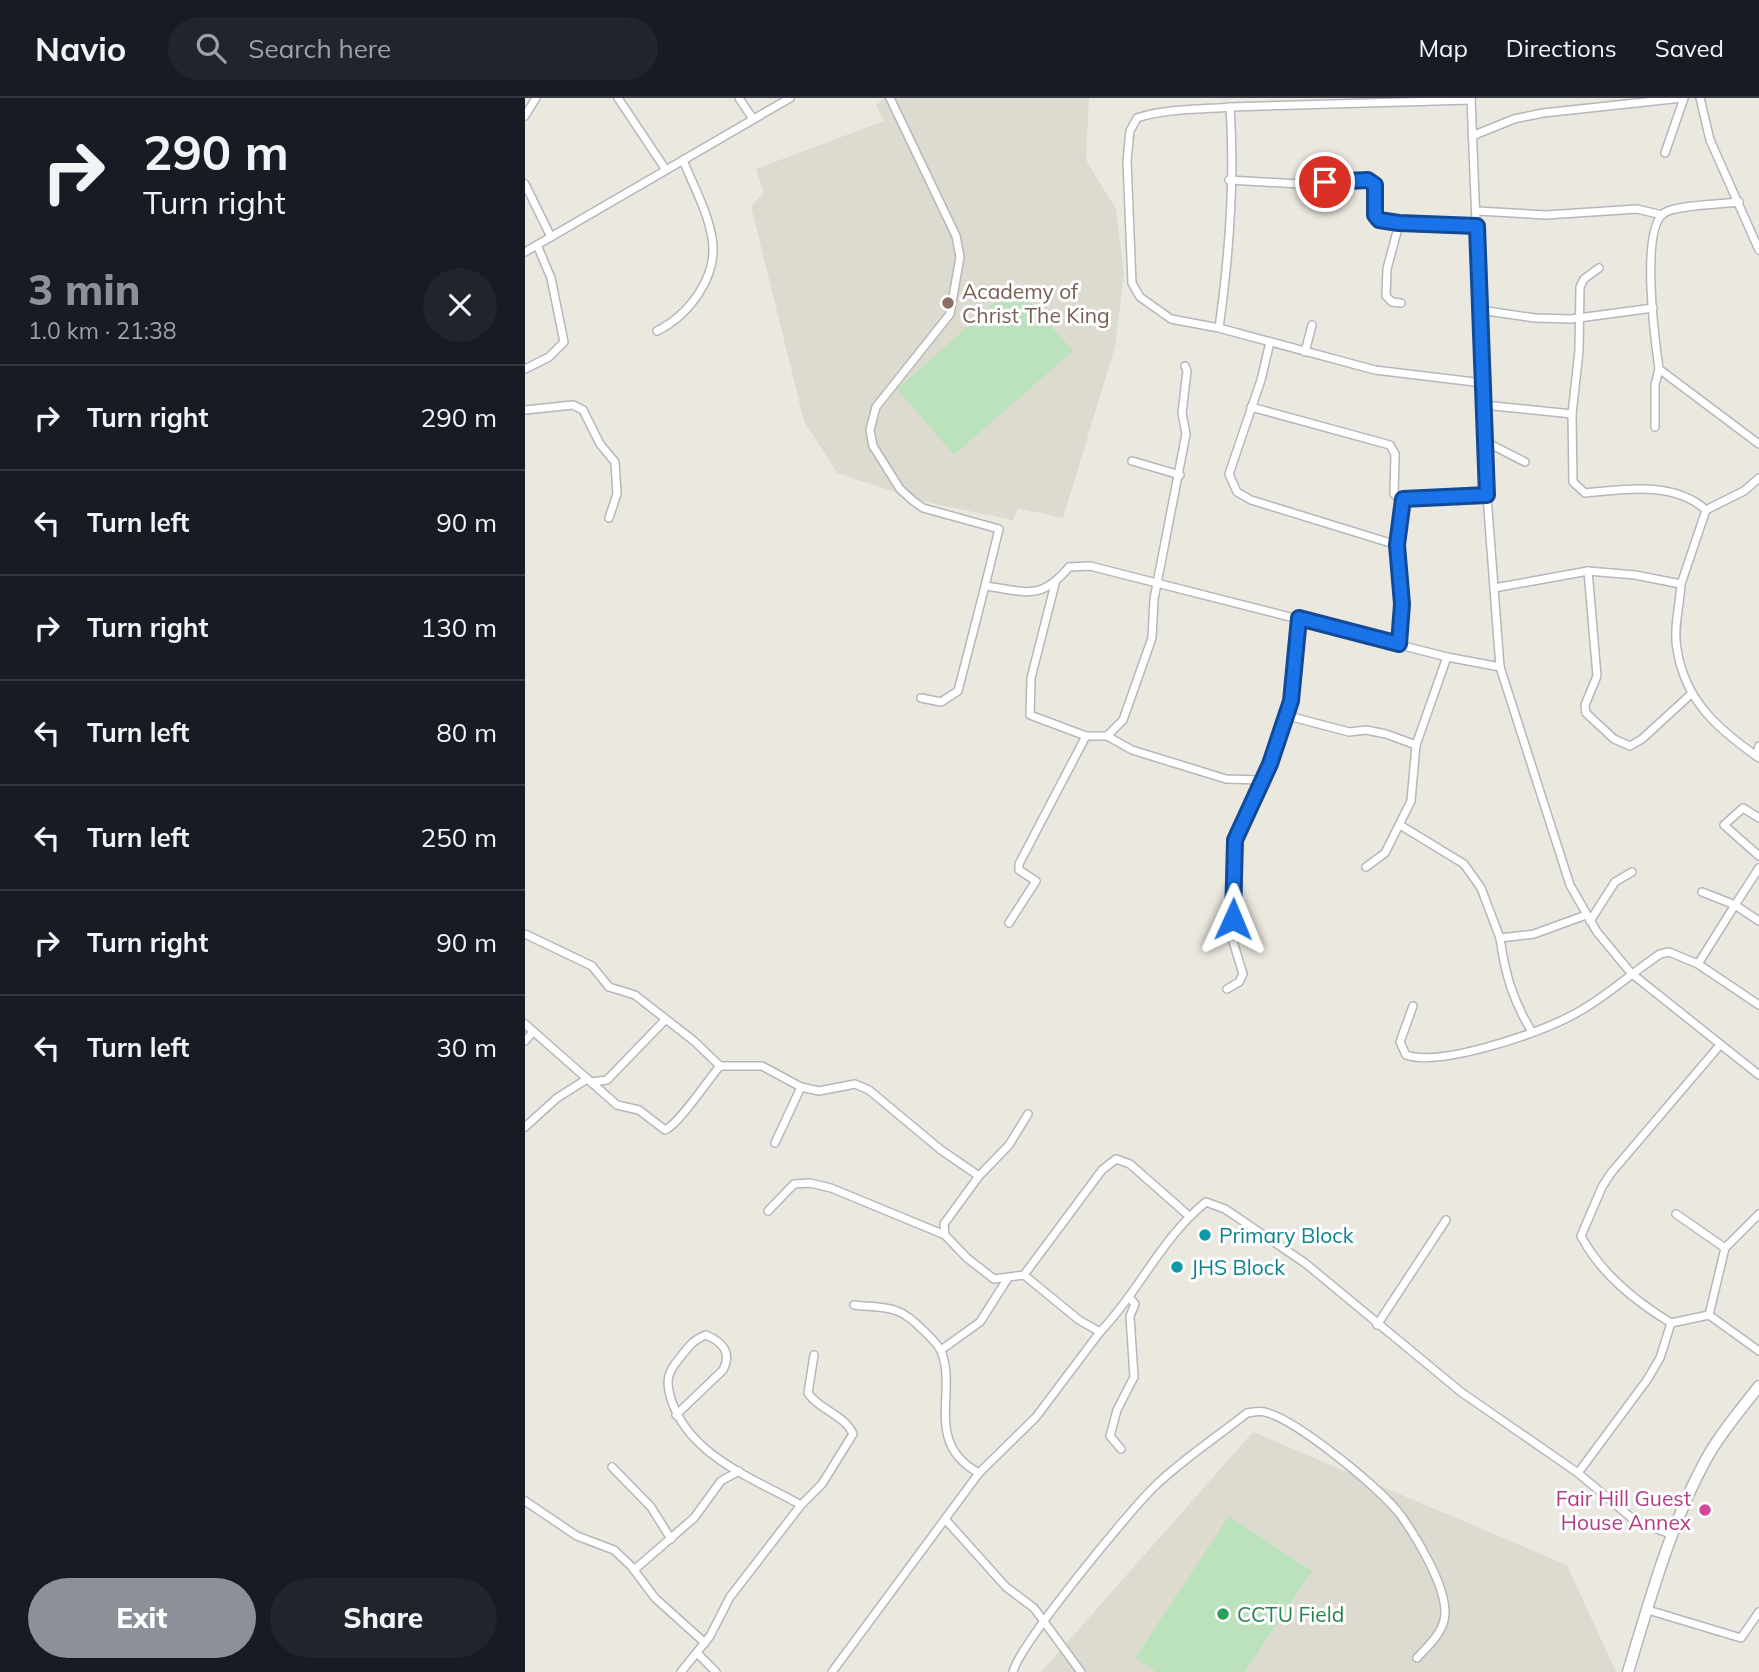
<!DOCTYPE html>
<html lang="en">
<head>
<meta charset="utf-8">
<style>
	:root { --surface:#171b24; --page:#20242c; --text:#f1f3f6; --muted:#9ea1a6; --line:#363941; --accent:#8c9099 }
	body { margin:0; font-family:Mulish,sans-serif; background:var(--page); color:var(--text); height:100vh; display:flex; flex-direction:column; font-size:26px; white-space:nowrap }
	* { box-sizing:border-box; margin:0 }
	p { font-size:23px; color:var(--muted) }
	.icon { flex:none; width:38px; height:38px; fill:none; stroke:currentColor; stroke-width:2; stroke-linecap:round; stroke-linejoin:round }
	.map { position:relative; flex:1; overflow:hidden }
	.side { display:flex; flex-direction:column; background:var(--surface); width:525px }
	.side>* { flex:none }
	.hud { background:#171b24; color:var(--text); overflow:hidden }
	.pin { position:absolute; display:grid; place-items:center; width:60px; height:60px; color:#fff; margin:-30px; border:4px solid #fff; border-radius:50%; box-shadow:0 2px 7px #0007 }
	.me { position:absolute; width:77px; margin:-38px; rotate:1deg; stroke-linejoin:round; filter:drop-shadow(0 0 5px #0008) }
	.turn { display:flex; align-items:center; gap:24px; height:147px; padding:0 28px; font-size:32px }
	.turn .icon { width:91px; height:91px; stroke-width:2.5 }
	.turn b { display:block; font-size:49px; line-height:60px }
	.round { display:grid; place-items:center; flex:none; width:74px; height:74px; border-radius:37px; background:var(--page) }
	.head { display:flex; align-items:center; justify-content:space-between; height:119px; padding:0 28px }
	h1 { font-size:42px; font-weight:800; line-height:52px; color:var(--accent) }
	.cta { display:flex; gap:14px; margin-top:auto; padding:14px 28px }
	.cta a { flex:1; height:80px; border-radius:42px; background:var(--accent); color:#fff; font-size:28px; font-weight:800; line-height:80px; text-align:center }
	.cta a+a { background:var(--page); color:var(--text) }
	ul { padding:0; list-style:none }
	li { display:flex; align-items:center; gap:21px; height:105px; padding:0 28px; border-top:2px solid var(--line) }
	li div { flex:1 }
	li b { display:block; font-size:26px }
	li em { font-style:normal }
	header { display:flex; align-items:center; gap:42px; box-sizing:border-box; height:98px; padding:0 35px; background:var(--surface); border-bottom:2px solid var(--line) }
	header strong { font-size:33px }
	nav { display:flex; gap:38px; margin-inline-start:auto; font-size:24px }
	.search { width:490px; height:63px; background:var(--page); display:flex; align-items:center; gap:18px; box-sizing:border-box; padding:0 24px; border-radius:38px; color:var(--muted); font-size:26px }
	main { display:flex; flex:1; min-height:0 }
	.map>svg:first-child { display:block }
	.education { fill:#dddad0 }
	.green { fill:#bce2bd }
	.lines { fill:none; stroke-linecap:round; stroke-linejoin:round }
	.street-casing { stroke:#b5b7bc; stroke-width:10 }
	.secondary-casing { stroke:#b3b6bc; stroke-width:13 }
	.street { stroke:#fff; stroke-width:7 }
	.secondary { stroke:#fff; stroke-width:10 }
	.route-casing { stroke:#114b97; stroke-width:18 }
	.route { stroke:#1a73e8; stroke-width:12 }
	.education-dot { fill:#8d6e63; stroke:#fff; stroke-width:2.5 }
	.culture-dot { fill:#0f9aa8; stroke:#fff; stroke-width:2.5 }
	.hotel-dot { fill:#d1479c; stroke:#fff; stroke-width:2.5 }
	.leisure-dot { fill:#2e9e5b; stroke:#fff; stroke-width:2.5 }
	.labels { text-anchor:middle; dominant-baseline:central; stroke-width:6; stroke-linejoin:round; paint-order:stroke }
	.education-label { font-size:21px; fill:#785e54; stroke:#fff; text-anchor:start }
	.culture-label { font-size:21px; fill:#0d838f; stroke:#fff; text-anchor:start }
	.hotel-label { font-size:21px; fill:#b23c85; stroke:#fff; text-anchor:end }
	.leisure-label { font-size:21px; fill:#27864d; stroke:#fff; text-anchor:start }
</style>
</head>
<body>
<header>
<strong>Navio</strong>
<div class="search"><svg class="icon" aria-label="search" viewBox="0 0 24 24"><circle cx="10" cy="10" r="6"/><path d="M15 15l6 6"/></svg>Search here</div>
<nav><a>Map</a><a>Directions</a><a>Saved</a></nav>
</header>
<main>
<section class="side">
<div class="hud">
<div class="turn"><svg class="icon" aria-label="right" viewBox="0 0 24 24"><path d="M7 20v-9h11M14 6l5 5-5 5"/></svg><div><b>290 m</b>Turn right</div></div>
</div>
<div class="head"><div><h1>3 min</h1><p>1.0 km · 21:38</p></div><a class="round"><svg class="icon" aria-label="close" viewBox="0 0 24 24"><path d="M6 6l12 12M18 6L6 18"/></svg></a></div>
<ul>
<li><svg class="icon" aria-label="right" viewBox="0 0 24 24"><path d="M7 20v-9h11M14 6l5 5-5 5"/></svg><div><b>Turn right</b></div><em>290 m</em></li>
<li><svg class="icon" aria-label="left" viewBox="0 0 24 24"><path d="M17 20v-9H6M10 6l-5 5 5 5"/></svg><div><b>Turn left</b></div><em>90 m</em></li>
<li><svg class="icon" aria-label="right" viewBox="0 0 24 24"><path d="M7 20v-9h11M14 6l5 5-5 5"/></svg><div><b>Turn right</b></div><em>130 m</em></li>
<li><svg class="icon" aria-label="left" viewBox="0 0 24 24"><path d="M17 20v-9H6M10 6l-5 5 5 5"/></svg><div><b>Turn left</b></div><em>80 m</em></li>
<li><svg class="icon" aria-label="left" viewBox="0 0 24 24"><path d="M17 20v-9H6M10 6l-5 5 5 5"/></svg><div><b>Turn left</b></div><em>250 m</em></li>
<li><svg class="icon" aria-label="right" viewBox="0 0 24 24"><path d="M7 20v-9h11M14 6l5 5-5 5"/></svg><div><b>Turn right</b></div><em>90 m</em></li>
<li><svg class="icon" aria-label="left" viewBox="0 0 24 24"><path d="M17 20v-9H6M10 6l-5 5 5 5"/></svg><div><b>Turn left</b></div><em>30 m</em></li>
</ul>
<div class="cta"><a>Exit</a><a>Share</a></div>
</section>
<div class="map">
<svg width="1234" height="1574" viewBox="0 0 1234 1574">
	<rect width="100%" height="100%" fill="#ebe8df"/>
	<!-- education -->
	<g class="education">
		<path d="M360 0H564L561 62 591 111 599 176 590 249 538 420 493 410 488 422 400 404 312 375 279 323 226 108 239 95 231 71 359 23 351 7Z"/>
		<path d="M728 1334 1042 1467 1091 1574H516Z"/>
	</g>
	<!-- green -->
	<g class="green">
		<path d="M490 187 548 253 429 357 372 291Z"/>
		<path d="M704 1418 787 1473 720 1574H631L610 1560Z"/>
	</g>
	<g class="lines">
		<defs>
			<g id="street">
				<path d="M93 0 141 72"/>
				<path d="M214 0 228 21"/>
				<path d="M365 0 431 138 435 159 425 216 351 309 345 332 348 348 375 391 387 402 398 410 474 431 460 488C501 493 515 504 544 469L565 468 922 559 975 569"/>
				<path d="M946 0 962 398 975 569 1045 787 1072 834 1106 875 1234 977"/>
				<path d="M1175 0 1185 42 1234 152"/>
				<path d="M705 9 946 2"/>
				<path d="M0 18 11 0"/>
				<path d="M947 38 989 21 1018 15 1157 0"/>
				<path d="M1140 55 1159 0"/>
				<path d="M704 82 774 86 843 82 850 87V117L854 122 874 126 952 128"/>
				<path d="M0 86 26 139"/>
				<path d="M1214 104C1198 106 1151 107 1139 115 1115 132 1130 243 1134 271L1234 346"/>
				<path d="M952 113 1021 117 1112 111 1137 117"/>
				<path d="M874 126 862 171 861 198 867 204 876 205"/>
				<path d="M0 154 265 0"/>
				<path d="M1074 170 1059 181 1055 189 1054 253 1047 316 1048 384 1060 395C1100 391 1149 383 1181 412"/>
				<path d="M955 212 1010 220 1046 221 1128 210"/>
				<path d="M694 230C704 159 710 81 705 9 674 12 642 10 612 20L605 33 602 63 607 185 615 199 646 221 694 230 850 272 958 285"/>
				<path d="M132 233C164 217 194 178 187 140 183 114 168 87 158 62"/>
				<path d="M745 244 736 282 704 376 712 394 726 402 872 447"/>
				<path d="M780 254 787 227"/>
				<path d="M0 271 24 259 39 244 26 180 12 147"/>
				<path d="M959 307 1047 316"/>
				<path d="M726 309 865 347 870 356 869 396 873 400 962 398"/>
				<path d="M0 312 48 307 58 312 75 346 90 364 92 396 84 420"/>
				<path d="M1130 329V287L1134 271"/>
				<path d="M961 344 1000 364"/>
				<path d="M607 363 655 377"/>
				<path d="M1063 473 1072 578 1060 607 1061 615 1089 641 1105 648 1117 641 1165 597"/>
				<path d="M530 486 506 580 505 617 561 638"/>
				<path d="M1156 486C1155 506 1148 532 1152 551 1160 603 1193 631 1234 660"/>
				<path d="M969 490 1063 473 1110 477 1156 486 1181 412 1219 393 1234 380"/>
				<path d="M874 546 877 506 872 447 878 401"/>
				<path d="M396 600 416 604 433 593 460 488"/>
				<path d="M760 617 824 634 841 632 861 636 891 647"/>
				<path d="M582 638 598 622 627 540 629 501 661 336 657 315 662 273 660 268"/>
				<path d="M1231 658 1234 648"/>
				<path d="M1234 720 1218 710 1199 727 1234 758"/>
				<path d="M875 727 939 766 956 790 975 840 1009 836 1061 817"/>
				<path d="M841 769 860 755 886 703 891 647 922 559"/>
				<path d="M1234 770 1210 807 1234 823"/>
				<path d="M1177 794 1210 807 1173 866 1234 907"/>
				<path d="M1065 823 1090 784 1107 774"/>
				<path d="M484 825 511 783 494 772V766L561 638H582L607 652 701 681 737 682"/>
				<path d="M0 836 67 868 84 889 110 897 169 943 195 968H237L276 989 294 993 330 986 344 992 416 1052 454 1078 419 1126 420 1137"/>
				<path d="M975 840C980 876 988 903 1007 934"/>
				<path d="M702 891 714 884 718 876 707 840 710 742 745 666 766 602 774 520"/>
				<path d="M888 908 875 944 881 957C916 969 1009 936 1042 920 1076 903 1104 877 1135 856L1144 854 1173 866"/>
				<path d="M0 926 92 1007 114 1012 140 1032C154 1026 182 983 195 968"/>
				<path d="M0 943 8 934"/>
				<path d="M1195 947 1086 1075 1077 1089 1056 1138C1076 1176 1110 1203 1146 1225L1184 1217 1234 1253"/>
				<path d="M66 984 82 982 140 922"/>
				<path d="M0 1029 32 1000 62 981"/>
				<path d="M250 1045 276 989"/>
				<path d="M454 1078 484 1047 503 1016"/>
				<path d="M243 1113 269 1086 285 1085 306 1090 420 1137 442 1160 469 1181 499 1177 554 1222 575 1234C614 1194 636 1140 681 1104L700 1111 780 1165 936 1294 1053 1375 1109 1422 1148 1437"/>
				<path d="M1151 1116 1200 1150"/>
				<path d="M499 1177 577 1072 591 1061 605 1066 664 1118"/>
				<path d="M329 1207C343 1209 360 1208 372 1213 381 1216 392 1226 398 1232 404 1238 413 1246 416 1253 433 1293 398 1345 454 1375"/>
				<path d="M1184 1217 1200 1150 1234 1116"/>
				<path d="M852 1227 921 1122"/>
				<path d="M416 1252 455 1224 483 1180"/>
				<path d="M151 1317 198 1272C207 1255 198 1244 181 1237 166 1242 160 1254 150 1266 141 1278 142 1287 146 1301 164 1358 228 1380 276 1407"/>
				<path d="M596 1351 585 1338 592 1312 609 1279 605 1218 610 1206 604 1199"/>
				<path d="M87 1369 126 1409 146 1441"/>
				<path d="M1053 1375 1122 1282 1135 1260 1146 1225"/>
				<path d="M0 1403 52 1438 89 1452 106 1468 130 1500 180 1545"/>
				<path d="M420 1421 481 1489 509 1510 556 1574"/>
				<path d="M109 1472 169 1420 196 1383 214 1373"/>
				<path d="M1123 1512 1216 1540 1234 1514"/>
				<path d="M173 1556 191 1574"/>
				<path d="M156 1574 185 1538 205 1499 276 1407 297 1386 328 1336C320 1317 294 1312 283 1295L289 1257"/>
				<path d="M307 1574 454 1375 511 1319 575 1234"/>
				<path d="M488 1574C494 1547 605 1412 630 1388 658 1361 692 1339 722 1315 729 1314 736 1312 743 1315 774 1324 858 1392 877 1419 893 1442 921 1488 920 1516 919 1534 904 1547 892 1560"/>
			</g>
			<path id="secondary" d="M1103 1574C1124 1505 1144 1431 1178 1367 1193 1338 1214 1314 1234 1288"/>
		</defs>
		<!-- street casing -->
		<use href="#street" class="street-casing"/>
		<!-- secondary casing -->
		<use href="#secondary" class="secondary-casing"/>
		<!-- street -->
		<use href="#street" class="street"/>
		<!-- secondary -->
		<use href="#secondary" class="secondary"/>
	</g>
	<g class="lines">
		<defs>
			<path id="route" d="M708 821 710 742 745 666 766 603 774 520 874 546 877 506 872 447 878 401 962 397 952 128 874 125 854 122 850 117V87L843 82 800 84"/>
		</defs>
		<!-- route casing -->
		<use href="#route" class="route-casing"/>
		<!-- route -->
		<use href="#route" class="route"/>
	</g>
	<!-- markers -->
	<circle class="education-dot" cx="423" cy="205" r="7"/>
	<g class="culture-dot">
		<circle cx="680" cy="1137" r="7"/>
		<circle cx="652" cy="1169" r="7"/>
	</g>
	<circle class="hotel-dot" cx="1180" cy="1412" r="7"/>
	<circle class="leisure-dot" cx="698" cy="1516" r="7"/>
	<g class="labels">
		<!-- education labels -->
		<g class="education-label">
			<text x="437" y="193">Academy of<tspan x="437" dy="24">Christ The King</tspan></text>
		</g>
		<!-- culture labels -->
		<g class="culture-label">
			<text x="694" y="1137">Primary Block</text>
			<text x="666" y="1169">JHS Block</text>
		</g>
		<!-- hotel labels -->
		<g class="hotel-label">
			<text x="1166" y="1400">Fair Hill Guest<tspan x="1166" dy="24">House Annex</tspan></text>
		</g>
		<!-- leisure labels -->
		<g class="leisure-label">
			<text x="712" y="1516">CCTU Field</text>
		</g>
	</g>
</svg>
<div class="pin" style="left:800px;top:84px;background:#d93025"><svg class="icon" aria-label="arrive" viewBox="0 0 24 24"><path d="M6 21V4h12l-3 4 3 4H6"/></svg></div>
<svg class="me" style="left:708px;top:821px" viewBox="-20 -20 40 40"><path d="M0-17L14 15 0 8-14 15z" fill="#1a73e8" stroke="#fff" stroke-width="4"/></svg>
</div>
</main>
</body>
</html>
